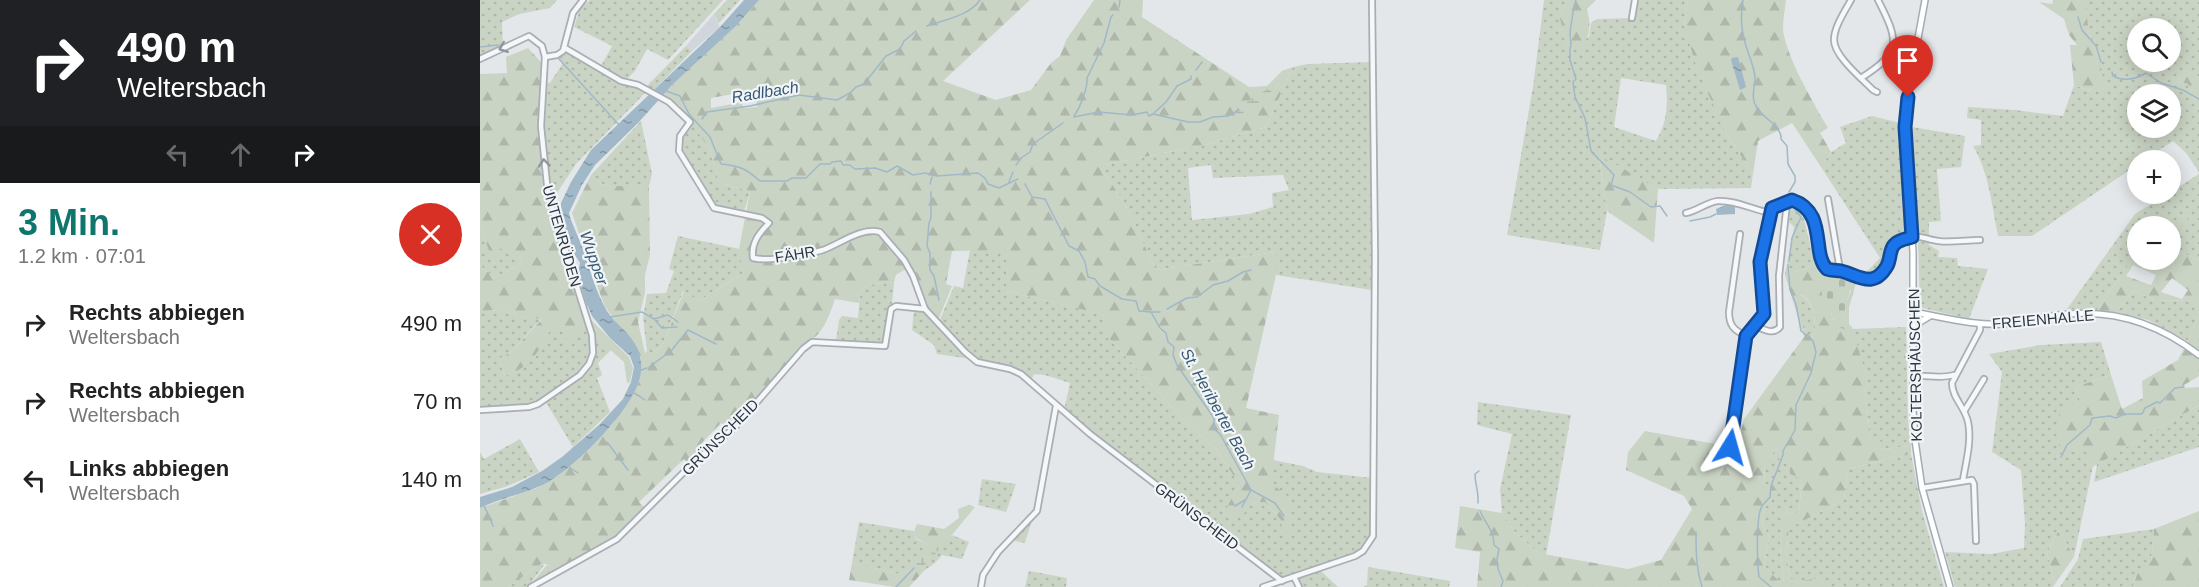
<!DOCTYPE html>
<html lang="de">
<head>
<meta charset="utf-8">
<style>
	:root { --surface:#fff; --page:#f6f6f6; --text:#222; --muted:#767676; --accent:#0f766e }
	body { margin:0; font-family:Helvetica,sans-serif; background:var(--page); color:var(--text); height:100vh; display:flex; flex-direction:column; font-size:22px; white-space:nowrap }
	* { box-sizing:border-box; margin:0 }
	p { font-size:20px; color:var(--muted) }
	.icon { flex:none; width:33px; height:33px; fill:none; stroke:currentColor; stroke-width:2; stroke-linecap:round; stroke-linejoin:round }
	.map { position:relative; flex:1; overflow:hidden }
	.panel { display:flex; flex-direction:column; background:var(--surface); width:480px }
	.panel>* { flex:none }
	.banner { background:#202124; color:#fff; overflow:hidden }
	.buttons { position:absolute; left:1647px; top:18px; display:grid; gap:12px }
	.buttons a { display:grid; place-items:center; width:54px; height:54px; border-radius:50%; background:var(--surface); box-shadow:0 3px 15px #0003; font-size:30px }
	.pin { position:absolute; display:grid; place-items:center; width:51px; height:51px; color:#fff; margin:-62px -26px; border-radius:50% 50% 50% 0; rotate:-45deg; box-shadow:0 0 6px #0007 }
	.pin .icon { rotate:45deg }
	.me { position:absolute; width:66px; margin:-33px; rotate:8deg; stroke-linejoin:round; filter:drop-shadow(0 0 4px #0008) }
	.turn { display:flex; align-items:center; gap:21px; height:126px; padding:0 18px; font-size:27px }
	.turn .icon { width:78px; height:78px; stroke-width:2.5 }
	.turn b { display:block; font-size:42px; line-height:51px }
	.lanes { display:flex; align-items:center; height:57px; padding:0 18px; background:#0003; justify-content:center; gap:30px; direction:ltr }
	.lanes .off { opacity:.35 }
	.round { display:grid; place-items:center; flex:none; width:63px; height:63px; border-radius:32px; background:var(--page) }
	.head { display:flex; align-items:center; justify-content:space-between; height:102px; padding:0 18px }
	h1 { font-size:36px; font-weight:700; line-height:45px; color:var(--accent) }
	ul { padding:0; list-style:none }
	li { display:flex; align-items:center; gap:18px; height:78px; padding:0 18px }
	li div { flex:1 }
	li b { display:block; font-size:22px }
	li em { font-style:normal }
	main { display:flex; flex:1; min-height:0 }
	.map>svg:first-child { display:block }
	.built { fill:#d1d6dc }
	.green { fill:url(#green-dots); fill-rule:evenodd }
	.forest { fill:url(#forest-firs); fill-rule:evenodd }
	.wetland { fill:url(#wetland-marsh) }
	.cemetery { fill:url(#cemetery-stones) }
	.water { fill:url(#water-ripples) }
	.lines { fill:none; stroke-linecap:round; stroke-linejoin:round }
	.stream { stroke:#a0b8c8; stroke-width:1.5 }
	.minor-casing { stroke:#a8aeb4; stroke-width:8 }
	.major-casing { stroke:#a3acb5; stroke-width:8 }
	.minor { stroke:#f5f7f9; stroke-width:4.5 }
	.major { stroke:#fff; stroke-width:5 }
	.oneway { stroke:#90969e }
	.route-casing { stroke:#114b97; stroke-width:15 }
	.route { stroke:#1a73e8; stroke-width:10 }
	.labels { text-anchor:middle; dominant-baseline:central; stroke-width:4.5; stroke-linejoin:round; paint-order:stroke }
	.street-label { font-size:15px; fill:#2b3642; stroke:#f2f5f8 }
	.water-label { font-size:16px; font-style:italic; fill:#375974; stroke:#f2f5f8 }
</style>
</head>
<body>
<main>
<section class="panel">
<div class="banner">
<div class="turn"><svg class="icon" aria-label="right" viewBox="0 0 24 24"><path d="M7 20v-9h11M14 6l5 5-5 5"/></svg><div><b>490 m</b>Weltersbach</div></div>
<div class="lanes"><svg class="icon off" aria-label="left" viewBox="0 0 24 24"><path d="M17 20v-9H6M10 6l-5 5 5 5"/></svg><svg class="icon off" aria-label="ahead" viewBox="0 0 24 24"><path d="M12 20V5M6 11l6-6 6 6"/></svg><svg class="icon" aria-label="right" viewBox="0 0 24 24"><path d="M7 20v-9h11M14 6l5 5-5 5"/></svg></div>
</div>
<div class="head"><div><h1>3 Min.</h1><p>1.2 km · 07:01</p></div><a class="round" style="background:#d93025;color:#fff"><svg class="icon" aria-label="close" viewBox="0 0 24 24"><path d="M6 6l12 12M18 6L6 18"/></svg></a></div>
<ul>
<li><svg class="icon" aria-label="right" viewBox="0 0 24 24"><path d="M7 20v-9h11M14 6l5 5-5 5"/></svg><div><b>Rechts abbiegen</b><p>Weltersbach</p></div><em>490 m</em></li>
<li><svg class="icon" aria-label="right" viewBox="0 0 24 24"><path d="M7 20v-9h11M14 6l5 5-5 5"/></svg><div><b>Rechts abbiegen</b><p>Weltersbach</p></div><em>70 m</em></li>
<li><svg class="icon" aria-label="left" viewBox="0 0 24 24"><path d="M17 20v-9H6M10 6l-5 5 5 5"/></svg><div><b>Links abbiegen</b><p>Weltersbach</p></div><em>140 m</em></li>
</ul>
</section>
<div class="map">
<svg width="1719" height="587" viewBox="0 0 1719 587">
	<defs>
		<pattern id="green-dots" width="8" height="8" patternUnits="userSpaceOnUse" patternTransform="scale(1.5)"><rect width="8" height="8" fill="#cad4c4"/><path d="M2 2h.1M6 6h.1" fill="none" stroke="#aeb7aa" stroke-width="1.8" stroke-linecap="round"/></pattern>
		<pattern id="forest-firs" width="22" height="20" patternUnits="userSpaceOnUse" patternTransform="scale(1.5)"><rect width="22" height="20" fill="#cad4c4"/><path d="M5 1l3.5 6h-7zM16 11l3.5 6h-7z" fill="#aeb7aa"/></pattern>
		<pattern id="wetland-marsh" width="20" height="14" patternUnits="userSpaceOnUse" patternTransform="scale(1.5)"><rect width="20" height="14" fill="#cad4c4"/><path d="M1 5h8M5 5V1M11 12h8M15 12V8" fill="none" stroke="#aeb7aa"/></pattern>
		<pattern id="cemetery-stones" width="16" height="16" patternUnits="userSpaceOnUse" patternTransform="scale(1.5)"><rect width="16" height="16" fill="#cad4c4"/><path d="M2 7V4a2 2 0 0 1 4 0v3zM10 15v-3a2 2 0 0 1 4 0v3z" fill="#aeb7aa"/></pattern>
		<pattern id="water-ripples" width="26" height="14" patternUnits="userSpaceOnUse" patternTransform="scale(1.5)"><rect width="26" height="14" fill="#a0b8c8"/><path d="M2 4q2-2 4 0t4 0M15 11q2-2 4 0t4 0" fill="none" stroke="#8396a4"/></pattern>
	</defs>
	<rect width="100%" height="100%" fill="#e3e7ea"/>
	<!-- built -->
	<path class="built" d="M234 14 240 27 212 51 206 46Z"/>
	<!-- green -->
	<g class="green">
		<path d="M0 0H77L70 8 39 14 22 22 23 47 0 56Z"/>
		<path d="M110 0H243L188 60 167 49 155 71 145 81 121 66 132 46 94 27 100 9Z"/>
		<path d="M247 0H260L239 23 234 14Z"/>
		<path d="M1064 0H1086L1080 18 1087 49 1109 37 1111 23 1117 19 1152 18 1159 0H1208L1204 25 1246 133 1273 174 1271 188 1178 189 1119 157 1127 211 1120 250 1027 235 1053 87ZM1141 78 1186 85C1188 107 1187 122 1176 141L1134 127Z"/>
		<path d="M1596 0H1719V78L1698 81 1708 84 1716 106 1719 109V172L1706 153 1693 141 1664 160H1658L1657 165 1552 236H1518C1512 207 1509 172 1493 146L1501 145V120L1487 118 1488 107 1535 110 1583 116 1594 85 1610 91 1619 58 1609 34 1602 2ZM1658 28H1690V62H1658ZM1658 94H1690V128H1658L1657 108 1655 105 1653 96 1657 99Z"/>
		<path d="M206 46 212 51 173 91 167 86Z"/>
		<path d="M86 50 146 85 157 87 166 92 96 164 71 202 62 125 64 82 70 83 83 63 77 57Z"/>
		<path d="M892 62V290L796 275 795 252 676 270 643 200 619 166 728 144 786 127 813 67 828 64ZM731 165 733 178 803 175 809 190 792 193 793 207 769 214 712 220 708 168Z"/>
		<path d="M1392 116 1420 123 1425 245 1417 246C1411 265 1400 288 1376 283L1400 258 1341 167 1351 152 1366 143 1360 127Z"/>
		<path d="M161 121 172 174 169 186H129L119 183 111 175Z"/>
		<path d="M211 122 230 149 239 183 270 191 264 212 235 206 201 152V137Z"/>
		<path d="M1432 127 1485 136 1481 167 1457 169 1461 221 1449 222V236L1438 233 1431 137Z"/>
		<path d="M1719 174V260L1691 248V236L1705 216 1685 226H1658L1657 253 1616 311 1587 309 1655 214Z"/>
		<path d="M1308 207 1319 212 1324 219 1335 265 1305 275 1314 227 1309 222Z"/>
		<path d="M0 227 14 264 19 262 14 246 37 252 42 264 14 278 0 265Z"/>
		<path d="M198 236 260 249 263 273 219 301 203 291 182 347 171 353 167 351 163 318 167 294 186 293 194 271 189 269Z"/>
		<path d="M1438 238 1449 240V245L1459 251 1458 257 1477 258 1478 266 1508 269 1489 319 1443 308 1440 305Z"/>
		<path d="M490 250H526V291L626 315V335L700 416 738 452 759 484 746 511 773 503 785 502 801 520 810 521 811 499 790 483 793 460 823 466 837 472 892 478C892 504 900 539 875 554L802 578 652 465 584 410 590 383 565 375 554 374 551 381C529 361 517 369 496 358 481 350 470 334 459 322L474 286 483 288Z"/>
		<path d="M414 282C413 304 408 322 404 344L356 341 359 320 362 316 378 318 380 292 387 285Z"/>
		<path d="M1654 290 1675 301 1713 300 1719 313 1708 341 1668 320 1636 312Z"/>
		<path d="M1321 295C1335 303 1335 318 1335 333L1332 337C1319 329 1320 313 1316 299Z"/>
		<path d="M434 309 443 311 491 359 457 354 454 345 432 330Z"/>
		<path d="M23 310 39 316 62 318 31 352 19 359 25 376 71 328H85L87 341 108 325 119 340 131 350 118 363 122 375 117 378 130 412 93 447 64 399 55 404 0 408V311Z"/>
		<path d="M1426 327 1428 420 1431 446 1403 449 1391 441 1385 392 1389 385 1372 329Z"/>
		<path d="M1621 342 1631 375 1595 387 1600 400 1610 468 1613 466 1594 557 1579 530 1567 553 1575 584 1573 587H1475L1465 552 1511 554 1544 548 1545 524 1541 470 1512 452 1522 372 1509 354 1561 345Z"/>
		<path d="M998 402 1091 415 1066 555 1058 553 1035 532 1022 513 1020 489 1032 434 997 425Z"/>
		<path d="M1719 405V447L1614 482 1617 464Z"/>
		<path d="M40 439 59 472 28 486 0 494V452L4 459Z"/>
		<path d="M1297 448 1310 461 1322 479 1319 512 1309 515 1305 506 1300 546 1304 583H1301L1284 566 1289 537 1282 523 1284 509 1296 491 1284 487 1285 463Z"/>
		<path d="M1431 454 1442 511 1464 587H1345L1340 578 1312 582 1306 558 1309 528 1364 500 1368 469Z"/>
		<path d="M502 479 536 484 526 512 498 505Z"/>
		<path d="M552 520 545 543 530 540Z"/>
		<path d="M379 522 434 531 436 539 455 548 472 535 489 542 482 559 462 555 455 563 444 571 450 559 434 569 419 574 372 563Z"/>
		<path d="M1674 529 1671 563 1655 578 1653 587H1580L1598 559 1603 539Z"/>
		<path d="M61 564 64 565 48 587H28Z"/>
		<path d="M67 565 78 570 56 583 54 580Z"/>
		<path d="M888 567 970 581 969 587H883L887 585Z"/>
		<path d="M549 571 587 578 586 587H545Z"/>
		<path d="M841 571 858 587H822L819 578Z"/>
	</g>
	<!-- forest -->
	<g class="forest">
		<path d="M279 0H550L463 81 516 100 551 90 571 63 580 56 586 40 614 0H663L662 17 769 87 787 86 802 71 813 67 786 127 728 144 619 166 643 200 676 270 796 252V275L766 408 799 415 791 483 811 499 812 533 802 531 801 520 785 502 773 503 760 518 745 511 759 484 738 452 700 416 626 335 625 315 526 291V250L472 251 466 284 472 286 459 318 456 320 446 308 429 267 416 275 414 282 387 285 380 292 379 303 355 299C349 317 343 335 325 344L263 416 247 428 241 423 219 446 221 455 210 465 204 459 159 502 166 509 136 538 78 571 66 564H61L28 587H0V508L57 488 80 474 131 426 151 398 159 382 161 358 124 305 92 213 111 175 119 183 129 186H169L170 255 165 275V293L158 322 165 353 167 351 171 353 182 347 204 291 219 301 263 273 259 249 270 191 239 183 230 149 200 108V106L183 95 193 84 256 26ZM275 90 277 107 263 108 262 102 231 108V98Z"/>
		<path d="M1086 0H1116L1107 9C1111 25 1111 35 1101 48L1087 50 1080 18Z"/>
		<path d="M1208 0H1306C1305 9 1303 19 1303 28 1304 53 1335 106 1348 128L1340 133 1351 152 1341 167 1312 123 1278 141 1273 174 1246 133 1217 69 1204 25Z"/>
		<path d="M1573 0H1596L1602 2 1606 9 1609 34 1619 58 1626 92 1610 88 1611 91 1594 85 1590 45H1597L1589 35 1584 19 1559 2 1572 4Z"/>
		<path d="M48 48 61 62 65 185 99 273 110 319 149 357 153 368 150 382 147 383 144 362 119 340 108 325 92 345 87 341 84 328H71C63 348 46 371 25 376L19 359 31 352 62 319 39 316 23 310 0 311V265L14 278 42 264 37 252 31 254 15 246 20 262 14 264 0 227V74L27 73 26 57Z"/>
		<path d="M1705 72 1719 78V109L1716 106 1708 84 1697 81Z"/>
		<path d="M1119 156 1137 165 1178 189 1174 243 1127 211Z"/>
		<path d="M1705 215 1708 219 1691 236 1690 226H1685Z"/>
		<path d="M1691 248 1719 260V376L1704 385 1705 388 1719 387V405L1609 469 1607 451 1579 453V410L1600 401 1595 387 1631 375 1642 409 1663 398 1662 381 1698 360 1708 341 1719 313 1713 300 1675 301 1654 290 1636 312 1616 311 1657 253 1658 260H1690ZM1653 265 1676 275 1671 285 1646 276ZM1692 278 1708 290 1702 299 1681 292Z"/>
		<path d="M1335 265C1350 272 1364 274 1376 283L1369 308V324L1372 327 1389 385 1385 392 1391 441H1401L1403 449 1431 446V454L1368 469 1364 500 1309 528 1306 558 1312 582 1340 578 1345 587H997L1000 552 975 548 980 506 1022 513 1035 532 1058 553 1148 569 1181 560 1212 509 1204 496 1146 470 1148 452 1165 431 1257 448 1264 419 1324 337 1305 275ZM1371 289 1366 304 1364 321H1354L1350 311ZM1322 295C1335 303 1335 318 1335 333L1332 337C1317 328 1322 313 1316 299ZM1297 448 1298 459 1310 461V474L1322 480 1319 512 1309 515 1304 504 1300 546 1304 583H1301L1284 566 1289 537 1282 523 1284 509 1297 491 1291 482 1284 486 1285 463Z"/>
		<path d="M489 505 495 507 472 535 455 549 436 538 434 531 437 524 464 529 479 518 478 509Z"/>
		<path d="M1719 511V587H1653C1655 576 1661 566 1671 562L1674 529Z"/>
		<path d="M1579 530 1594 557 1575 584 1567 553Z"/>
		<path d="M452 556 444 571 429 587H415L369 580 372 563 419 574 434 569Z"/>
	</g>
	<!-- wetland -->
	<g class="wetland">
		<path d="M787 89H793C783 102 774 114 756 115L755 110Z"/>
		<path d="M458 537 464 538V544L442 568 433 571 430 567Z"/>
	</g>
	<!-- cemetery -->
	<path class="cemetery" d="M1352 274 1361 275 1371 281C1370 297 1362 312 1365 329L1357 327 1350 311 1343 301 1341 288Z"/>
	<!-- water -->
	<g class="water">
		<path d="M264 0H279L256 26 193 84 158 123 115 165 102 185 89 213C92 225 98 235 102 247 110 268 115 291 127 311 136 325 152 334 158 350 162 359 162 372 159 381 150 412 96 466 68 482 47 494 22 497 0 508V497L32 487 62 471 82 457 120 424 143 399 151 382 154 367 150 356 130 338 112 316 105 300 98 272 100 263 92 250 81 216V203L91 182 111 150 240 27Z"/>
		<path d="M1258 57 1266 87 1260 90 1251 60 1252 58Z"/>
		<path d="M1246 205 1255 206V214L1237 215 1236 209Z"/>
	</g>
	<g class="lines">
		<!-- stream -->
		<g class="stream">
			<path d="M1096 0 1094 6 1090 32 1091 46 1090 48V60L1096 79 1093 82 1095 97 1105 118 1111 151 1134 175 1131 185 1150 192 1171 207 1180 206 1187 216"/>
			<path d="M1263 0C1260 16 1261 30 1266 46 1269 56 1274 66 1275 77 1275 88 1270 98 1277 108 1284 119 1302 126 1301 139L1307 146 1308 164 1315 176V182L1309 192"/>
			<path d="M639 7 640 0"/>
			<path d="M1598 17 1602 30 1616 46 1621 62"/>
			<path d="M447 26C464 20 489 16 500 0"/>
			<path d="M0 47 18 45"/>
			<path d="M79 59 139 125"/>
			<path d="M716 70 722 62"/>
			<path d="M1632 72 1633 76C1644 82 1656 79 1666 73L1681 83 1703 90 1719 99"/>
			<path d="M186 91 200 96 209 114 230 137 241 164C261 166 266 169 280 181H307L312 178H326L340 164H350L352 162 361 161 363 165H370L375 169 395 168 407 172 417 166 433 175 445 173 457 176 498 173 505 178 508 184 519 188 538 179"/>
			<path d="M674 113 686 102 697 86 711 79V76"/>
			<path d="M594 116C600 108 608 87 607 78L624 43 631 17 633 15"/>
			<path d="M594 117 619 112 652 115 667 112 669 116 673 114 708 122H720L733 117 748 116 759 110"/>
			<path d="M222 119 227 112 270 106 319 95 357 100 370 93 376 87 384 84 406 56 420 49 424 41 436 31"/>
			<path d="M536 165 541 158 550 152 553 144 583 123"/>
			<path d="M529 182 533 172"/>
			<path d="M450 184 452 177"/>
			<path d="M545 184 552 197 565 199 589 246 599 251 605 262 608 277 615 279 620 286 642 299 656 301 659 311 671 312 680 328 686 333 688 342 694 347 693 355 697 365 734 418V429L740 434 771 490 762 507"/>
			<path d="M451 192V218L449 223 447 246 450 253V270L454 276 459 300"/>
			<path d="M1210 221 1230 217 1236 214"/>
			<path d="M1309 261 1312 238 1321 217 1311 204"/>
			<path d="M687 309 707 298 717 297 733 285 748 281 763 272 771 270"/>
			<path d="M672 312H680"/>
			<path d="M130 317 162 312 174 319 188 315 198 322"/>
			<path d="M175 320 182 328 197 327"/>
			<path d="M169 367 191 351 208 330 236 344"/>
			<path d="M159 371 167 368"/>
			<path d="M154 393 161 397"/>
			<path d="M162 398 165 400"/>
			<path d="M127 442 148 470"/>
			<path d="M1581 457 1587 445 1610 425 1612 418 1630 416 1636 418 1644 414H1662L1665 408 1677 402 1680 403 1695 388 1704 387"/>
			<path d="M89 467 98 473"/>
			<path d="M771 490 795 503 804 516"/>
			<path d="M998 503C999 493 995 484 995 474L999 471"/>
			<path d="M3 504 8 514"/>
			<path d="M755 506 765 500"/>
			<path d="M1000 511C1006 525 1014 530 1014 545L1019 549 1017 559 1018 569 1023 581 1021 587"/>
			<path d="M10 518 13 526"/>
			<path d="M1216 532C1216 552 1216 568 1222 587"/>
			<path d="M416 587 434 568"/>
			<path d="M1291 587 1279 577C1277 562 1276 521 1281 508 1283 503 1287 501 1290 497L1291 486 1303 455V451L1315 430 1316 405 1331 373 1336 352 1333 341 1321 331 1316 304 1310 290 1308 265"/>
		</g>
		<defs>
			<g id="minor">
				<path d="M1371 0C1365 11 1354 27 1354 40 1354 56 1382 79 1393 90L1397 92"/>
				<path d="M1152 18 1155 0"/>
				<path d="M85 48 141 81 158 85 189 102 210 122 200 136 199 151 234 208 282 218 289 223C279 233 271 243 273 258 290 262 326 255 343 250 360 244 381 227 400 232L424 260 433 276 445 309 485 352 497 362 530 369 541 374 610 434 802 581"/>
				<path d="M65 57 77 55 83 51 93 13 103 0"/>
				<path d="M0 59 49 36 62 46 65 57 61 126 68 194 112 335 113 353 109 364 100 375 58 404 49 407 0 410"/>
				<path d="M1381 78C1422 52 1419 41 1398 0"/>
				<path d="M1348 199 1360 270"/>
				<path d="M1206 213C1217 211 1227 202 1238 201 1256 200 1273 210 1291 213"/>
				<path d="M1260 234 1249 312C1249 326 1254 330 1266 336"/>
				<path d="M1276 326C1285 330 1293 335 1300 327L1299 276 1307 203"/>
				<path d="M1433 376C1448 375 1459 379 1474 375"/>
				<path d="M1485 410 1504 379"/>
				<path d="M1250 447 1266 336 1284 314 1280 262 1291 213 1294 206 1315 201 1330 215 1336 225 1345 267C1351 271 1356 269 1362 271 1368 273 1373 278 1379 279 1414 286 1403 244 1422 239 1443 234 1439 238 1458 241 1471 243 1487 240 1500 240"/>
				<path d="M1483 480C1486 462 1492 440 1488 422 1485 407 1472 398 1472 383L1500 330V324"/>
				<path d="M1442 488 1492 480 1494 484 1496 541"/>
				<path d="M814 577 819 587"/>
				<path d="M51 587 137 539 210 466 257 425 323 349 332 342 405 346 411 309 416 306 445 309"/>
				<path d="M501 587 503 575 518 552 557 511 576 406"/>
				<path d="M783 587 875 556 883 551 893 536 895 257 892 0"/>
			</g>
			<g id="major">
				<path d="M1445 0 1430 82 1425 127 1433 252V411L1435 440 1442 488 1470 587"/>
				<path d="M1433 312C1463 317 1494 326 1524 324 1542 322 1560 318 1578 315 1630 308 1678 323 1719 355"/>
				<path d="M1434 333 1440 322 1450 316"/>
			</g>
		</defs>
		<!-- minor casing -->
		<use href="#minor" class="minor-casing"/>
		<!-- major casing -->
		<use href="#major" class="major-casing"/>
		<!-- minor -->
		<use href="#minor" class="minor"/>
		<!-- major -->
		<use href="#major" class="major"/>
	</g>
	<!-- one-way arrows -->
	<defs><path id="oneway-chevron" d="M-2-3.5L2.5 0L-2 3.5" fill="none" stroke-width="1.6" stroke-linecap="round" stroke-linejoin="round" transform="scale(1.5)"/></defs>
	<g class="oneway">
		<use href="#oneway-chevron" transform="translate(23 48) rotate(158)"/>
		<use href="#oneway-chevron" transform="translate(64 163) rotate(-95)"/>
	</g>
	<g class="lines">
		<defs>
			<path id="route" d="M1250 447 1266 336 1284 314 1280 262 1292 208 1312 200C1348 212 1331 254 1347 269 1352 271 1357 270 1361 271 1378 275 1393 290 1407 266 1411 259 1409 249 1415 244 1420 239 1427 239 1432 237L1425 127 1428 97"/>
		</defs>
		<!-- route casing -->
		<use href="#route" class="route-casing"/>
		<!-- route -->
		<use href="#route" class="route"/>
	</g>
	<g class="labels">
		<!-- street labels -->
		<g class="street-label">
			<text transform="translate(82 236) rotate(74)">UNTENRÜDEN</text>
			<text transform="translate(315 254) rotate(-9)">FÄHR</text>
			<text transform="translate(1563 319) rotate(-5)">FREIENHALLE</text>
			<text transform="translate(1435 365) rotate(-91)">KOLTERSHÄUSCHEN</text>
			<text transform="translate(240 437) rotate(-45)">GRÜNSCHEID</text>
			<text transform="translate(717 516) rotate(37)">GRÜNSCHEID</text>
		</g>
		<!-- water labels -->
		<g class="water-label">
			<text transform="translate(285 92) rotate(-9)">Radlbach</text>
			<text transform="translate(114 258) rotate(71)">Wupper</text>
			<text transform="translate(738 409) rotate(61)">St. Heriberter Bach</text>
		</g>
	</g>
</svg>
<div class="buttons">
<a><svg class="icon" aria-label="search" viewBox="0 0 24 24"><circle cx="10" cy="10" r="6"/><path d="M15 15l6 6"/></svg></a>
<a><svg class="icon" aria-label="layers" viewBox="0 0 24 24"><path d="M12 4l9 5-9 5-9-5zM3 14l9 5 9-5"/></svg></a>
<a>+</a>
<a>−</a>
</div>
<div class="pin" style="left:1428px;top:97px;background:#d93025"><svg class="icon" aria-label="arrive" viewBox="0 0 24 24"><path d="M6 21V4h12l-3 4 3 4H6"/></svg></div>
<svg class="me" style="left:1250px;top:447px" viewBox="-20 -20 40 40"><path d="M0-17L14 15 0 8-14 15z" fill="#1a73e8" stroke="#fff" stroke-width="4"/></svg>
</div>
</main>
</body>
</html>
